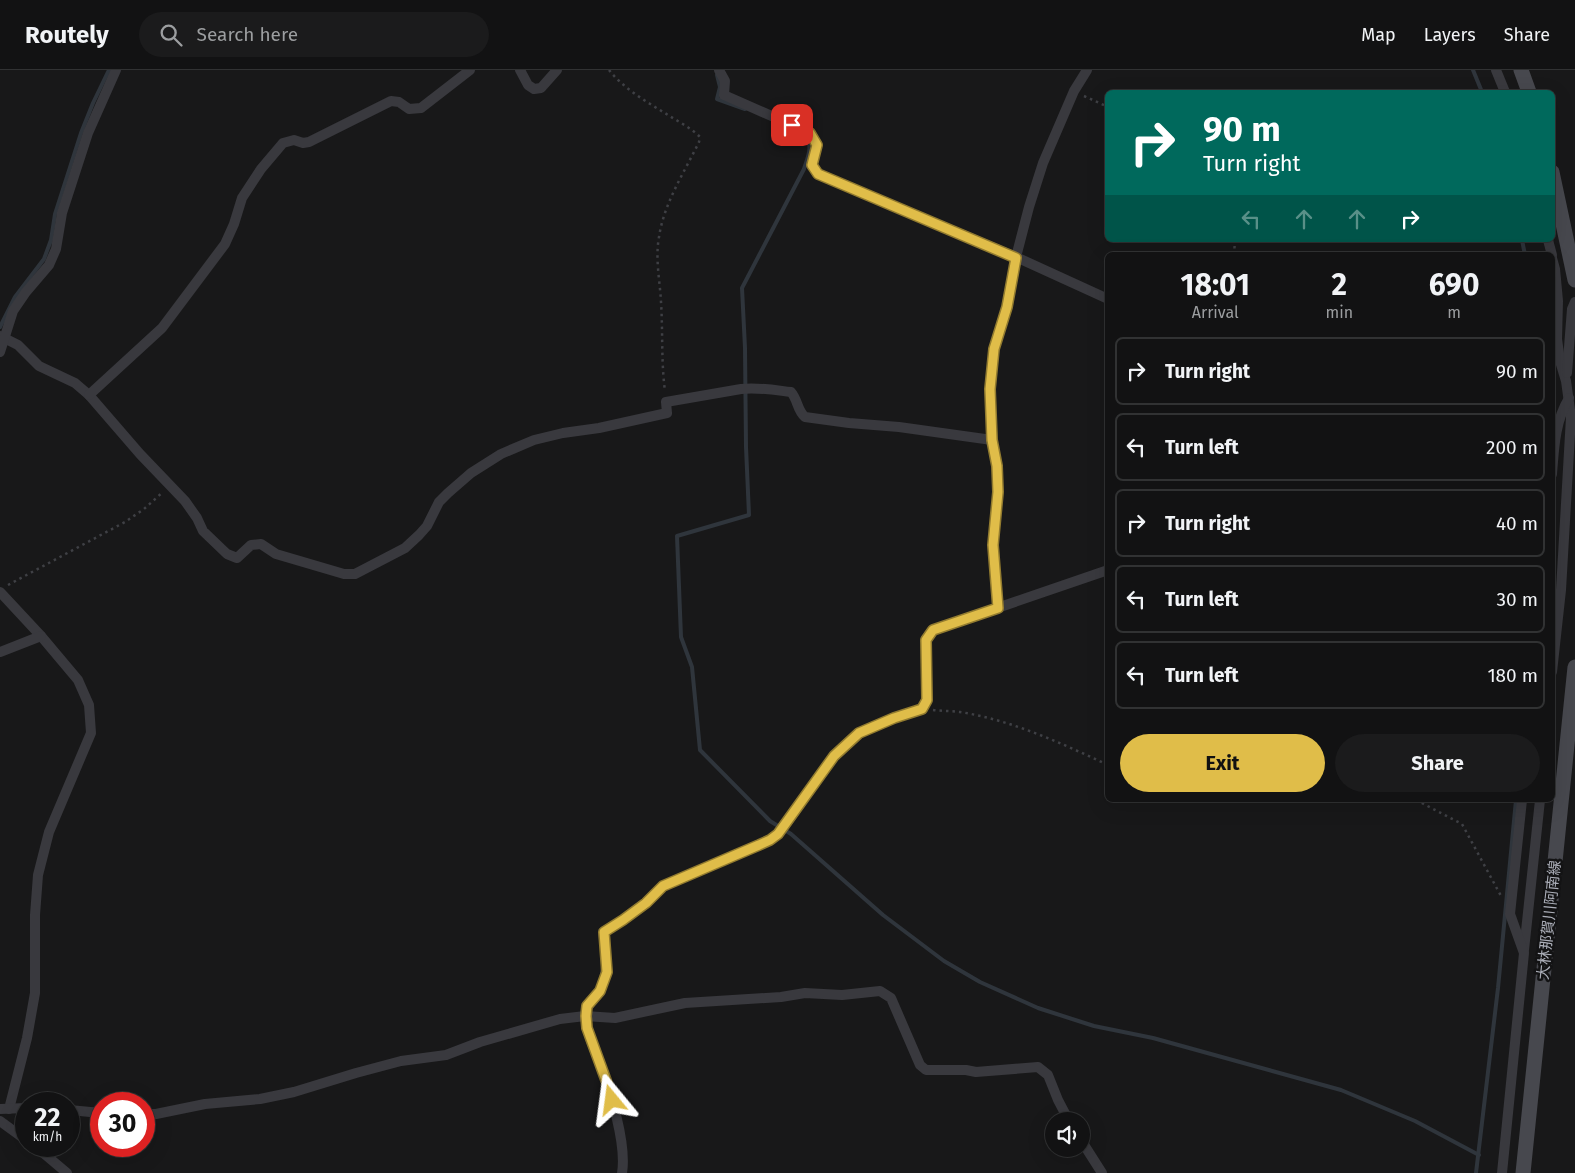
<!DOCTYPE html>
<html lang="en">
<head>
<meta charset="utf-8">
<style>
	:root { --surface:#121213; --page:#1b1b1c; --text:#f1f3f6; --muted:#9c9ea0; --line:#313233; --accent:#e0bd49 }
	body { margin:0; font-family:"Fira Sans","Noto Sans JP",sans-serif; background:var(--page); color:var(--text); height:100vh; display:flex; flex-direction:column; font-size:19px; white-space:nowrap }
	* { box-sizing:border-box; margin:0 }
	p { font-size:16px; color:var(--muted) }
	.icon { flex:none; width:28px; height:28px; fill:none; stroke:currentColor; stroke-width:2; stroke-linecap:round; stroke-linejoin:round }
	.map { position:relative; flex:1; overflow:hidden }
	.drawer { position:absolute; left:1105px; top:182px; width:450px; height:550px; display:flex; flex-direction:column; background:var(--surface); border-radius:8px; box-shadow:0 5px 20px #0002,0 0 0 1px var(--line) }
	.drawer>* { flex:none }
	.top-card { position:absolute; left:1105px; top:20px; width:450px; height:152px; border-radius:8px; box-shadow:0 5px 20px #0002,0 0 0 1px var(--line); background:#00695c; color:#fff; overflow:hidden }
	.fabs { position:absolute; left:1045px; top:1042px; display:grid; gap:10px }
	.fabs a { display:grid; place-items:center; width:45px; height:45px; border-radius:50%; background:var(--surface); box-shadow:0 5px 20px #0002,0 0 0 1px var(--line); font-size:25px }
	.speed { position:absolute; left:15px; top:1022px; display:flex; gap:10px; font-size:25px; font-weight:700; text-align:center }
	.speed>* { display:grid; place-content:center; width:65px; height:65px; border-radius:50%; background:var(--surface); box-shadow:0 5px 20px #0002,0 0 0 1px var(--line); line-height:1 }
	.speed small { font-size:12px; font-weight:400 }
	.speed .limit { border:8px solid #d22; background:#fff; color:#111 }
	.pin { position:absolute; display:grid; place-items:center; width:42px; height:42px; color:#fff; margin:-21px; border-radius:10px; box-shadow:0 2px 8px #0006 }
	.me { position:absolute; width:55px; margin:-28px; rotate:344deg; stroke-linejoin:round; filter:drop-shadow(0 0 4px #0008) }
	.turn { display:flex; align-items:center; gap:18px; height:105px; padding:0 15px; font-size:22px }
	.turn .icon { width:65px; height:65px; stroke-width:2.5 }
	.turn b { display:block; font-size:35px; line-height:42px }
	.lanes { display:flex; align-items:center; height:48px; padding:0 15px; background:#0003; justify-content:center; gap:25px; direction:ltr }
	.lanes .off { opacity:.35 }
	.eta { display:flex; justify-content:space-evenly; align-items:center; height:85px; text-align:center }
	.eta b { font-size:30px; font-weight:700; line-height:35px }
	.action { display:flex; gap:10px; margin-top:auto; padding:10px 15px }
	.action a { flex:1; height:58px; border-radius:30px; background:var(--accent); color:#111; font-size:20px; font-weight:700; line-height:58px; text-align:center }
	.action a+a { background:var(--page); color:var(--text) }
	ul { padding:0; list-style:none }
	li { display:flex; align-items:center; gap:15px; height:68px; margin:0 10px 8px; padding:0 5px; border:2px solid var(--line); border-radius:8px }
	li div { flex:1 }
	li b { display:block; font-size:19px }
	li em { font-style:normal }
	header { display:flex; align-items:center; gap:30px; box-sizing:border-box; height:70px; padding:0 25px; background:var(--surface); border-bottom:1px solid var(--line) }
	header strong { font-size:24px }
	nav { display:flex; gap:28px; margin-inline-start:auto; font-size:18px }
	.search { width:350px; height:45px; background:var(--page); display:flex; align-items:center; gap:12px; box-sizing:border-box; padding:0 18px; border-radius:28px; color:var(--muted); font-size:19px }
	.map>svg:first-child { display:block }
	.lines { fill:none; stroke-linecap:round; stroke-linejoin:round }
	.stream { stroke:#2f353c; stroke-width:4 }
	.path { stroke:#3f4045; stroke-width:2.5; stroke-dasharray:2.5 4; stroke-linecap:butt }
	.minor { stroke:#39393e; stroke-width:10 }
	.secondary { stroke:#47484e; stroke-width:15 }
	.route-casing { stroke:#927b2f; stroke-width:12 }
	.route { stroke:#e0bd49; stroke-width:9 }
	.labels { text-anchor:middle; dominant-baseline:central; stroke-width:5; stroke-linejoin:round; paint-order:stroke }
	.street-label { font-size:15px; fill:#abaeb8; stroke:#131314 }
</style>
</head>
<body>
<header>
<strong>Routely</strong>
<div class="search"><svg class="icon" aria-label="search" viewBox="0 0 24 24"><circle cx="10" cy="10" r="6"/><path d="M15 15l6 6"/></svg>Search here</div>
<nav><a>Map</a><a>Layers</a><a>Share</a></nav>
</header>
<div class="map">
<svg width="1575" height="1103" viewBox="0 0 1575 1103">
	<rect width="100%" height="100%" fill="#181819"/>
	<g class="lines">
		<!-- stream -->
		<g class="stream">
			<path d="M1473 0 1482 22"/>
			<path d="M717 5 720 17 717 29 745 39"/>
			<path d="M804 64C814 76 808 86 804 99L742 218 745 278 746 377 749 445 677 466 681 567 692 597 700 680 770 751 791 764 883 845 944 891 980 912 1038 938 1094 956 1153 968 1341 1020 1415 1051 1479 1085"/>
			<path d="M1522 170 1525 185"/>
			<path d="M0 257 15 227 44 189 51 170 55 144 81 63 93 33 109 0"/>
			<path d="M1476 1103 1498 918 1516 730"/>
		</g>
		<!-- path -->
		<g class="path">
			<path d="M609 0C624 19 647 32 668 45 679 52 691 58 700 67L699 72C684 103 664 133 659 167 655 189 660 211 661 232 663 262 661 291 665 321"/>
			<path d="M1084 26 1108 37"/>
			<path d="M1234 185 1235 170"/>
			<path d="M8 515 125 452 144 439 163 422"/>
			<path d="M933 640C942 641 951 641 960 642 1011 650 1061 673 1108 695"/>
			<path d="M1416 730 1462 754 1501 826"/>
		</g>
		<!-- minor -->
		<g class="minor">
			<path d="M520 0 528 15 534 19 541 18 557 0"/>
			<path d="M719 0 725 11 724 25 810 63 817 75 812 95 818 104 1016 187 1108 229"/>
			<path d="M1496 0 1505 22"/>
			<path d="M1548 170 1552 185"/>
			<path d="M1552 188 1555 199 1558 231 1557 269 1560 291 1566 311 1571 347 1561 520 1552 602"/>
			<path d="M0 266 18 275 39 296 75 313 89 325 140 384 185 431 197 448 203 461 227 484 237 488 251 475 261 474 276 484 344 504H355L405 478 419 465 427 456 439 432 448 423 471 403 501 384 534 370 563 363 599 358 667 343 666 332 741 319C758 317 774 320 791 322 798 330 797 340 805 347L849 353 899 357 992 370"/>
			<path d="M0 282 13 241 26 222 49 195 56 179 62 143 88 63 116 0"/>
			<path d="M1567 303 1572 239 1575 232"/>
			<path d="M89 325 162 258 225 174 234 154 242 128 261 99 283 73 294 70 303 73 309 72 391 31 399 32 409 39 421 38 470 0"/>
			<path d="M1552 404C1554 378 1555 351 1569 328"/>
			<path d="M0 522 41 566 78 610 89 635 91 663 49 762 38 805 35 845V923L27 968 9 1039"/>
			<path d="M998 538 993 475 998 423 997 395 992 370 990 319 994 279 1007 237 1016 187 1029 137 1043 93 1074 21 1087 0"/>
			<path d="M0 582 41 566"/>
			<path d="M1524 880 1540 730"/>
			<path d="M0 1039 26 1038"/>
			<path d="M69 1040 101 1043"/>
			<path d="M144 1044H156L205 1034 260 1029 294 1022 356 1003 401 991 446 985 480 972 560 949 585 946 615 948 685 933 781 927 805 923 842 925 880 921 891 928 920 995 926 1000H966L976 1002 1038 997 1048 1005 1058 1030 1069 1051"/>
			<path d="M0 1051 26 1070"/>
			<path d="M1081 1070 1102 1103"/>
			<path d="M35 1076 67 1103"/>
			<path d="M622 1103C627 1074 610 1020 599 991 594 978 586 963 586 948 585 932 596 931 601 918 609 898 606 884 603 862L623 850 645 833 663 816 770 770 777 764 786 754 834 686 859 663 893 648 922 639 927 630 926 570 933 560 1108 500"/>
			<path d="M1502 1103 1524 883 1510 844 1522 730"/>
		</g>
		<!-- secondary -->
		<g class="secondary">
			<path d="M1521 0 1529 22"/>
			<path d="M1552 102 1575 210"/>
			<path d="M1523 1103 1575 597"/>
		</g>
	</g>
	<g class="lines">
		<defs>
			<path id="route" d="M612 1030 607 1013 587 958 586 946 587 936 600 921 607 902 604 862 623 850 646 833 663 816 759 775 770 770 778 764 834 686 859 663 894 648 922 639 927 630 926 570 933 560 998 538 993 475 998 422 997 396 992 370 990 319 994 279 1007 237 1016 188 818 104 812 95 817 75 810 63 792 55"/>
		</defs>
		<!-- route casing -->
		<use href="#route" class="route-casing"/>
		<!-- route -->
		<use href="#route" class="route"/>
	</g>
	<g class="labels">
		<!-- street labels -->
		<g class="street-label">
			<text transform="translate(1549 850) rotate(-84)">大林那賀川阿南線</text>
		</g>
	</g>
</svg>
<div class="fabs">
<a><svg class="icon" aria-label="sound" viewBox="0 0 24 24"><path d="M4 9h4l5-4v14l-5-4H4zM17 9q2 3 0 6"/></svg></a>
</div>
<div class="speed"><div>22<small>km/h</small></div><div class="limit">30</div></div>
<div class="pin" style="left:792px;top:55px;background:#d93025"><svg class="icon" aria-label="arrive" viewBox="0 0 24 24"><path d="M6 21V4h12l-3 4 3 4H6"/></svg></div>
<svg class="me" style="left:612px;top:1030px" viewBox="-20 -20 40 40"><path d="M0-17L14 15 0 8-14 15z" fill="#e0bd49" stroke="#fff" stroke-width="4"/></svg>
<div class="top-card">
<div class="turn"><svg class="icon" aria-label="right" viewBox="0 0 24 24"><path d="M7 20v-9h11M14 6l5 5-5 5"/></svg><div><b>90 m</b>Turn right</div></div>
<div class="lanes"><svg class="icon off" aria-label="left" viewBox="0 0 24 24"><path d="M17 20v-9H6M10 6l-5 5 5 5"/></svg><svg class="icon off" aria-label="ahead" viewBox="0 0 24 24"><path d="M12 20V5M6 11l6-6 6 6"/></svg><svg class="icon off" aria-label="ahead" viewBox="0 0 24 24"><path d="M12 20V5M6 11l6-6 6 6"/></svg><svg class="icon" aria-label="right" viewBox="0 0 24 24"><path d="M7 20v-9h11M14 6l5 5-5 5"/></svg></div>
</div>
<section class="drawer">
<div class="eta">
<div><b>18:01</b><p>Arrival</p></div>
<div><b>2</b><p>min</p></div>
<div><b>690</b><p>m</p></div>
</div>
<ul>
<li><svg class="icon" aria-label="right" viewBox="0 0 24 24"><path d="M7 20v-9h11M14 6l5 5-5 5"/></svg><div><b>Turn right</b></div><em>90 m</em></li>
<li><svg class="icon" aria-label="left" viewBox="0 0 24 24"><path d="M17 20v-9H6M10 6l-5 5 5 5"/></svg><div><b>Turn left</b></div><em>200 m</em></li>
<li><svg class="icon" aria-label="right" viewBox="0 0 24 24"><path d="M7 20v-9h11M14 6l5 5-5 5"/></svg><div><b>Turn right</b></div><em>40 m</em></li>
<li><svg class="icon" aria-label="left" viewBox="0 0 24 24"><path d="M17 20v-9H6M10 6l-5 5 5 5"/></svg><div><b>Turn left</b></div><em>30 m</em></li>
<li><svg class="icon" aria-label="left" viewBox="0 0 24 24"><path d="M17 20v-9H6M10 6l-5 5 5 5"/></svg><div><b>Turn left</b></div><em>180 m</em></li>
</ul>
<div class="action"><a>Exit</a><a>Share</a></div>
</section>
</div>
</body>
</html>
